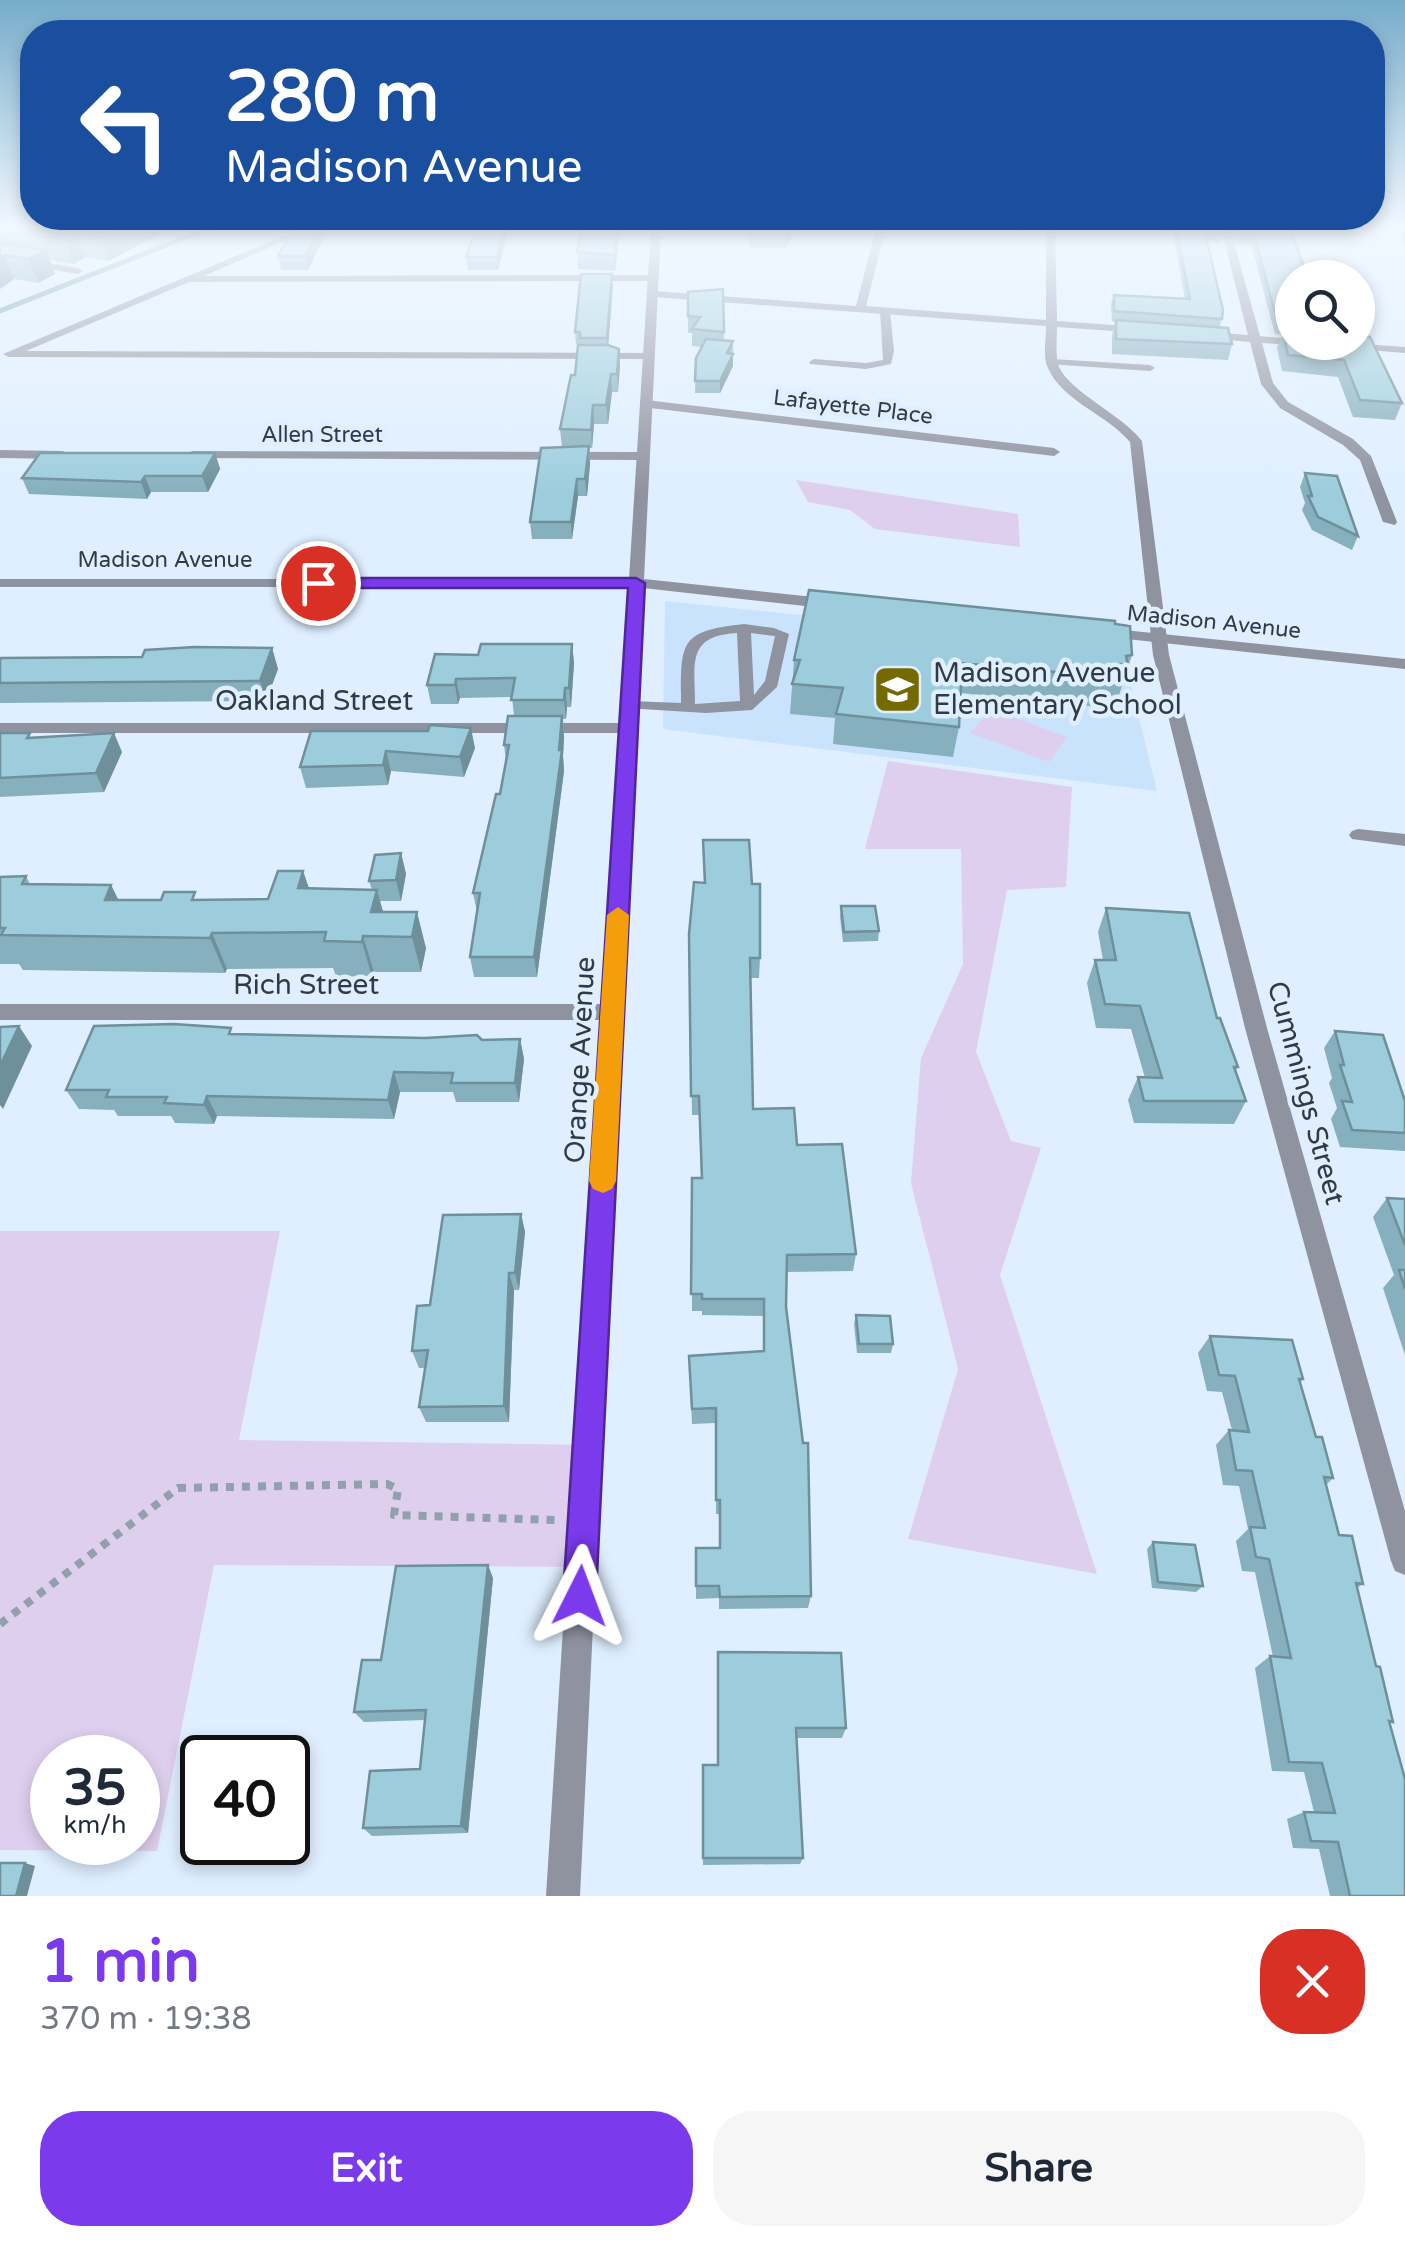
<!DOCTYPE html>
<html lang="en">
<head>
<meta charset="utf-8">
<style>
	:root { --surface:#fff; --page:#f6f6f7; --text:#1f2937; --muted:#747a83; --accent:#7c3aed }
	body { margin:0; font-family:"Varela Round",sans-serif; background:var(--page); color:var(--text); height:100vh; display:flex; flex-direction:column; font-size:38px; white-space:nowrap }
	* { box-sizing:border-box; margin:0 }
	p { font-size:32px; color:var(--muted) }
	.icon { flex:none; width:55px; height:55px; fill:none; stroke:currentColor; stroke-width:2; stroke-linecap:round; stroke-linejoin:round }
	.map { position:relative; height:1896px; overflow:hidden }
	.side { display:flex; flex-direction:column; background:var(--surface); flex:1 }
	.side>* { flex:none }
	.guide { position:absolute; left:20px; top:20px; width:1365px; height:210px; border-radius:40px; box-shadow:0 5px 15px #0003; background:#1a4fa0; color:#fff; overflow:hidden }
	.controls { position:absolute; left:1275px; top:260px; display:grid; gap:20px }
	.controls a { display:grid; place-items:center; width:100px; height:100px; border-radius:50%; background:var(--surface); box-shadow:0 5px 15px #0003; font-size:50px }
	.speed { position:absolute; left:30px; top:1735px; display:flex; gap:20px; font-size:50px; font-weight:700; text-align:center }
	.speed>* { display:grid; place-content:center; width:130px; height:130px; border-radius:50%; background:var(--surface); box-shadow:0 5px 15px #0003; line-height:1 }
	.speed small { font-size:25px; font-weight:400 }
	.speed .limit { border:5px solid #111; border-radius:15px; background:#fff; color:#111 }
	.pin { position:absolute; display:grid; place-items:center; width:85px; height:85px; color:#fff; margin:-42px; border:5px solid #fff; border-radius:50%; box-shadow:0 2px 10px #0007 }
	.me { position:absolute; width:110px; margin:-55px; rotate:3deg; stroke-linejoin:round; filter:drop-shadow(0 0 8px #0008) }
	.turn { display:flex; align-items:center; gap:35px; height:210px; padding:0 40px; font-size:45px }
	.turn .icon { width:130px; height:130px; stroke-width:2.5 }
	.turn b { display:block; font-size:70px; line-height:85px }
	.round { display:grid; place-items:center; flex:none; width:105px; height:105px; border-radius:40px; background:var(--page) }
	.overview { display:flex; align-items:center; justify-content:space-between; height:170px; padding:0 40px }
	h1 { font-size:60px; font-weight:800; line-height:75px; color:var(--accent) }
	.button { display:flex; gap:20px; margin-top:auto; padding:20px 40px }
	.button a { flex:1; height:115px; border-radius:40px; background:var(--accent); color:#fff; font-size:40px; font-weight:800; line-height:115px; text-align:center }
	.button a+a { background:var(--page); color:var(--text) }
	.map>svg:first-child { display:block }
	.built { fill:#cae3fd }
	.green { fill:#dfcfee; fill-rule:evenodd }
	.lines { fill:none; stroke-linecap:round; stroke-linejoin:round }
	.stream { stroke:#6c9f9c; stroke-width:5 }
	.path { stroke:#92a0ad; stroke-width:8; stroke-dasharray:8 8; stroke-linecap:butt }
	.service { fill:#8f929f; fill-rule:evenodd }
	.minor { fill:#8f929f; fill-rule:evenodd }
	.tertiary { fill:#8f929f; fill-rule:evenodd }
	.wall { fill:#87b0be }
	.shaded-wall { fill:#6e909b }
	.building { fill:#9dcddd; stroke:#6e909b; stroke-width:2.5 }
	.route { fill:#7c3aed; stroke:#51269a; stroke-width:2.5 }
	.slow { fill:#f59e0b }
	.labels { text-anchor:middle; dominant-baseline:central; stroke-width:9; stroke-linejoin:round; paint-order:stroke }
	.far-street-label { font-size:22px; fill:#303b45; stroke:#dfefff }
	.poi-label { font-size:28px; fill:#303b45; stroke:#dfefff; text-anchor:start }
	.street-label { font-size:28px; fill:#303b45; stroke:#dfefff }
</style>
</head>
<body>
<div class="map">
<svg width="1405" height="1896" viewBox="0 0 1405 1896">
	<rect width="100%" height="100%" fill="#dfefff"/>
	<!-- built -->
	<path class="built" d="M665 601 1122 648 1157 791 663 729Z"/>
	<!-- green -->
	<g class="green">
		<path d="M796 480 1018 514 1020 547 875 529 850 510 808 502Z"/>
		<path d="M992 709 1067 737 1049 762 970 733Z"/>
		<path d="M888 761 1072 787 1066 887 1007 890 976 1052 1011 1141 1041 1148 1000 1275 1097 1574 908 1539 958 1369 911 1183 921 1058 963 964 961 849H865Z"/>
		<path d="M0 1231H280L239 1440 593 1445 589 1567 214 1565 157 1851 0 1850ZM52 1758H138V1842H52Z"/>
	</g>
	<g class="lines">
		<!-- stream -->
		<path class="stream" d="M0 311 209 228"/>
		<!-- path -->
		<path class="path" d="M0 1624 178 1488 387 1484 398 1489 394 1515 555 1520"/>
		<!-- service -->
		<g class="service">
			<path d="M885 308 890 311 894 351 891 364 866 369 810 364 809 362 814 359 866 363 883 360 880 311Z"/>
			<path d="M1052 359 1150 365 1155 368 1150 371 1048 364 1047 362Z"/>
			<path d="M744 624 774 628 789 634 777 687 752 710 706 713 625 708V702L630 701 681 703C681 642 679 631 744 624ZM737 633 740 701 695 704C695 663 686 636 737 633ZM751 633 775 636 765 681 754 695Z"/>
		</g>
		<!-- minor -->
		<g class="minor">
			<path d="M302 228H314L204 276 654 275 659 278 654 281 189 282 26 351 649 353 655 356 649 359 9 357 3 354Z"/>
			<path d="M876 228H886L866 306 1046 320V228H1055L1057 321 1141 327 1147 330 1141 333 1057 327C1057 339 1055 357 1059 367 1071 393 1120 413 1142 441L1169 655 1267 1028 1405 1511V1575L1395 1571 1391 1561 1245 1028 1153 655 1130 442C1107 414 1061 401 1047 366 1043 356 1046 338 1046 326L653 297 648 294 653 291 856 306Z"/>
			<path d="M1221 228H1230L1260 336 1292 339V342H1297L1292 345 1262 343 1273 383 1288 402 1353 439 1371 456 1397 522 1395 525 1383 522 1360 460 1343 445 1280 408 1261 384 1250 342 1205 338 1199 335 1205 332 1248 335Z"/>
			<path d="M0 255 78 268 83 271 78 274 0 261Z"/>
			<path d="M1347 343 1405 347V353L1343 348 1341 346Z"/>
			<path d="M646 400 1054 448 1060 452 1054 456 642 407 640 404Z"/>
			<path d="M0 450 63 451 69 455 63 459 0 458Z"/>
			<path d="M192 451 644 452 650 456 644 460 187 458 186 455Z"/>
			<path d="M0 723H628L636 728 628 733H0Z"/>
			<path d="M1358 829 1405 834V846L1352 839 1349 835 1352 831Z"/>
			<path d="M0 1004H612L619 1006 622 1012 619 1018 612 1020H0Z"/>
		</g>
		<!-- tertiary -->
		<g class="tertiary">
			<path d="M651 228H661L644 579 832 599 840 604 832 609 643 588 580 1896H546L629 587H0V579H629Z"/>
			<path d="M1104 628 1405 659V669L1099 636 1096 633Z"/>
		</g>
	</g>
	<!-- wall -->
	<g class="wall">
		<path d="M0 228H183L171 233 163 232 108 261 85 257 74 264 50 260 55 274 38 283 14 279 0 289Z"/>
		<path d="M328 228 308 270H281L278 256Z"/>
		<path d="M476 228H509L498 270H468L466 257Z"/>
		<path d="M620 228 615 271 578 269 577 252Z"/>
		<path d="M693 228H795L786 248H750L749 234H693Z"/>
		<path d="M1164 228H1222L1223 234 1220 243 1207 242 1222 319 1219 328 1232 344 1228 360 1112 354V336L1115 322 1112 321 1111 304 1114 295 1185 299 1173 232 1164 231Z"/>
		<path d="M1230 228H1295L1293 234 1292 342H1358V326L1360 331 1359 336 1402 403 1395 420 1353 417 1338 377 1282 371 1277 348 1282 335 1275 334 1251 244H1237Z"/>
		<path d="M1396 228H1405V243Z"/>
		<path d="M612 274 608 345 619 349 618 392H612L608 424H594L592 448H589L590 464 587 496H578L572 539H532L530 522 562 447 560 429 575 375 580 345 576 344 575 332Z"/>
		<path d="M723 289 724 340 733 341V366L720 393H695L696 358 701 347 692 346V333H688V292Z"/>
		<path d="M215 453 220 469 208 492H151L147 499 29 494 22 478Z"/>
		<path d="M1305 473 1358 536 1352 550 1312 530 1302 510 1305 503 1300 487Z"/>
		<path d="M1115 624 1132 655 1119 695H1114L1110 708 961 693 959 727 953 757 833 744 835 718 790 714 794 660Z"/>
		<path d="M572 644 574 663 571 707H567L566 719H563L564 737 563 756 564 771 537 977H474L470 957 477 912 473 893 500 794 506 761 504 745 514 716 512 697 460 698 458 704H431L427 685 478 655Z"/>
		<path d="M272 648 278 669 266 701 0 703V658L142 657Z"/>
		<path d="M428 731 475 748 464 777 391 771 388 785 306 788 300 767Z"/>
		<path d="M0 733 32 737 122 752 104 792 0 797Z"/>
		<path d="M703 840 752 884 760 958 759 978H751L753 1109 797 1145 856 1254 853 1271 787 1272 786 1307 811 1596 808 1608 719 1609V1598L696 1599V1548H720V1514H716V1423L692 1424 689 1356 763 1351V1316L702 1315V1311H692V1178H701L699 1115H692L689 934 704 883Z"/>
		<path d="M401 853 406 874 401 901H380L383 912 426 948 421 972H374L372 977 336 976 333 968 227 969 225 973 23 970 19 964H0V877L26 876 30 884 111 885 118 900 268 899 303 871 309 888 372 890 369 881Z"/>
		<path d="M841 906 879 931 878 941 843 942 840 917Z"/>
		<path d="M1106 908 1217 1018 1238 1067 1236 1070 1246 1101 1234 1124 1134 1123 1128 1100 1138 1077 1145 1078 1131 1029 1096 1028 1087 983 1095 960H1103L1098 932Z"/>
		<path d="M1335 1031 1405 1101V1151L1340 1147 1331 1119 1337 1108 1329 1083 1332 1078 1324 1048Z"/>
		<path d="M234 1035 482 1040 520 1039 524 1059 519 1102H456L453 1092H400L394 1119 217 1116 214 1124 175 1123 171 1116H118L114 1110 79 1109 66 1090Z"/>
		<path d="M1387 1198 1405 1199V1355L1383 1288 1394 1275 1373 1217Z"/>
		<path d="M521 1214 525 1232 519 1290H514L509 1422H426L419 1407 425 1368H419L412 1351 430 1305Z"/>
		<path d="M856 1315 893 1344 891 1353H857L854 1324Z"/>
		<path d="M1210 1336 1303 1379 1300 1383 1316 1437 1333 1478 1326 1485 1339 1535 1363 1584 1357 1588 1376 1666 1393 1722 1390 1723 1405 1896H1330L1319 1849 1293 1848 1287 1819 1304 1812H1314L1304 1772 1272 1771 1255 1668 1270 1656 1273 1657 1255 1572 1242 1571 1236 1541 1248 1529 1239 1486 1223 1485 1216 1445 1229 1430H1232L1222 1392 1207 1391 1198 1353Z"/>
		<path d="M1153 1542 1203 1586 1196 1592 1152 1588 1147 1549Z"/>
		<path d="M493 1578 468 1833 372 1836 363 1828 420 1769 425 1720 364 1722 354 1712 381 1660Z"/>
		<path d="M718 1652 846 1728 842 1738H796L803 1858 800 1864 703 1865V1765H718Z"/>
	</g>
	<!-- shaded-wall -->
	<g class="shaded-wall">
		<path d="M119 228H162L163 232 108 261 100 237Z"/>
		<path d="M170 228H183L171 233Z"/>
		<path d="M319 228H328L308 270 305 256Z"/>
		<path d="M504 228H509L498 270 497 257Z"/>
		<path d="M617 228H620L615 271 614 255Z"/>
		<path d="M787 228H795L786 248Z"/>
		<path d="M77 234 85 257 74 264 66 240Z"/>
		<path d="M46 250 55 274 38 283 29 259Z"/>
		<path d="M5 255 14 279 0 289V258Z"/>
		<path d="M612 274 613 285 608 349 607 338Z"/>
		<path d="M619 349 620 367 618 392 617 374Z"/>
		<path d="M733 354V366L720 393V381Z"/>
		<path d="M611 374 612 392 608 424 606 405Z"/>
		<path d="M593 405 594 424 592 448 591 430Z"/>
		<path d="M589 446 590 464 587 496 585 479Z"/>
		<path d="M215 453 220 469 208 492 202 476Z"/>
		<path d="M145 476 151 492 147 499 141 482Z"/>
		<path d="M577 479 578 496 572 539 571 522Z"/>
		<path d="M572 644 574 663 571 707 569 688Z"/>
		<path d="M272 648 278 669 266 701 260 681Z"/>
		<path d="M456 679 460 698 458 704 455 685Z"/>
		<path d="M565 688 567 707 566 719 564 700Z"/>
		<path d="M562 716 564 737 563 756 564 771 537 977 534 957Z"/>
		<path d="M471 728 475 748 464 777 460 757Z"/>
		<path d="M114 733 122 752 104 792 96 773Z"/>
		<path d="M386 751 391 771 388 785 383 765Z"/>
		<path d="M401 853 406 874 401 901 396 880Z"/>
		<path d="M303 871 315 907 298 888Z"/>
		<path d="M111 885 129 921 105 900Z"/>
		<path d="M377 890 387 926 371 912Z"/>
		<path d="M417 912 426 948 421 972 412 937Z"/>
		<path d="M212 933 227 969 225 973 210 938Z"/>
		<path d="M363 936 374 972 372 977 362 942Z"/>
		<path d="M19 1026 32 1046 3 1109 0 1105V1066Z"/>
		<path d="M520 1039 524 1059 519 1102 515 1083Z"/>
		<path d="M394 1072 400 1092 394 1119 388 1100Z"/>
		<path d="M207 1096 217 1116 214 1124 204 1105Z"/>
		<path d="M521 1214 525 1232 519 1290 515 1273Z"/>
		<path d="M509 1273 514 1290 509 1422 504 1406Z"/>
		<path d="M488 1565 493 1578 468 1833 461 1826Z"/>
		<path d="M25 1863 35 1866 27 1896H16Z"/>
	</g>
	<!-- building -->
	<g class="building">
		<path d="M0 228H119L100 237 77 234 66 240 0 230Z"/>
		<path d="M294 228H319L305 256H278Z"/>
		<path d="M476 228H504L497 257H466Z"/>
		<path d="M582 228H617L614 255 577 252Z"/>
		<path d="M1176 228H1222L1223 234 1205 233 1223 310 1222 319 1114 311V295L1190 299Z"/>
		<path d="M1237 228H1290L1308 278H1292V327L1278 324 1254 235 1240 234Z"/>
		<path d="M0 243 46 250 29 259 5 255 0 258Z"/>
		<path d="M581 274H612L607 338H580V332H575Z"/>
		<path d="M723 289 724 332 692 329 700 317 688 316V292Z"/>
		<path d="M1116 320 1228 328 1232 344 1116 339Z"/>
		<path d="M1292 331V342H1358V336L1370 337 1402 403 1360 400 1344 360 1288 355 1283 332Z"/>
		<path d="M706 339 733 341 727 353 733 354 720 381H695L696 358Z"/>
		<path d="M578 345H608L619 349 617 374H611L606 405H593L591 430 560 429 571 375H575Z"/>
		<path d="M589 446 585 479H577L571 522H530L541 448Z"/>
		<path d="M40 453H215L202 476H145L141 482 22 478Z"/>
		<path d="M1305 473 1337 476 1358 536 1318 517 1308 496H1312Z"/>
		<path d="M809 590 1115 621V624L1130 626 1132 655 1126 656 1128 665 1119 664V678L962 663 959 727 836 714 843 688 792 684 800 660H794Z"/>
		<path d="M481 644H572L569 688H565L564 700H511L515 678 456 679 455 685H427L435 654 478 655Z"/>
		<path d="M195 647 272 648 260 681 0 683V658L142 657 145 650Z"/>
		<path d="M508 716H562L559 750H562L534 957H470L480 893H473L496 794H500L509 745H504Z"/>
		<path d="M430 725 471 728 460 757 386 751 383 765 300 767 311 731H428Z"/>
		<path d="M0 733H30L27 738 114 733 96 773 0 778Z"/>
		<path d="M703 840H749L752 884H760V958H750L753 1109 794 1108 797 1145 842 1144 856 1254 787 1255 786 1307 803 1443H808L811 1596 720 1597 719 1586H696V1548H720V1500H716V1408L692 1409 689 1356 764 1351V1299H702V1294H691L692 1178H702L699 1096H691L689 934 694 882 705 883Z"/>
		<path d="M401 853 396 880 369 881 375 855Z"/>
		<path d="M278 871H303L298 888 377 890 371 912H417L412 937 363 936 362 942 324 941 326 932 212 933 210 938 1 935 5 928H0V877L26 876 22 884 111 885 105 900H161L164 892H195L192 900 268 899Z"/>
		<path d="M841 906H875L879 931 844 932Z"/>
		<path d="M1106 908 1189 913 1217 1018H1220L1238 1067H1234L1246 1101H1144L1138 1077 1162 1078 1140 1006 1105 1004 1095 960H1116Z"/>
		<path d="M174 1024 231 1028 229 1034 425 1038 477 1035 482 1040 520 1039 515 1083H451L453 1073 394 1072 388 1100 207 1096 204 1105 164 1103 167 1097H106L109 1090H66L94 1026Z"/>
		<path d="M19 1026 0 1066V1027Z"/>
		<path d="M1335 1031 1383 1035 1405 1101V1133L1352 1130 1342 1101 1352 1102 1340 1065H1344Z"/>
		<path d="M1387 1198 1405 1199V1245Z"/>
		<path d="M521 1214 515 1273H509L504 1406 419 1407 428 1350 412 1351 417 1306 430 1305 443 1215Z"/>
		<path d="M1399 1270H1405V1289Z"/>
		<path d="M856 1315 890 1316 893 1344H859Z"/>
		<path d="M1210 1336 1292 1340 1303 1379H1299L1316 1437H1322L1333 1478 1324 1477 1339 1535 1352 1536 1363 1584 1356 1583 1376 1666 1380 1667 1393 1722 1389 1721 1405 1779V1896H1350L1338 1842 1311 1841 1304 1812 1335 1813 1322 1763 1289 1762 1270 1656 1291 1658 1269 1559 1256 1557 1250 1527 1265 1528 1252 1471 1236 1470 1229 1430 1249 1432 1235 1376 1219 1375Z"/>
		<path d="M1153 1542 1195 1545 1203 1586 1158 1582Z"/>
		<path d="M488 1565 461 1826 363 1828 370 1771 420 1769 426 1710 354 1712 362 1660H381L396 1566Z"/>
		<path d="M718 1652 841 1653 846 1728H796L803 1858H703V1765H718Z"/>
		<path d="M0 1863H25L16 1896H0Z"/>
	</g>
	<!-- sky -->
	<linearGradient id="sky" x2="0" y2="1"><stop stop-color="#76acca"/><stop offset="0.46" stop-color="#f1f8ff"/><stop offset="1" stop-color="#f1f8ff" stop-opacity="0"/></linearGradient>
	<rect width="1405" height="493" fill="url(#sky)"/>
	<!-- route -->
	<path class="route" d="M636 578 645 583 596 1596 591 1608 580 1613 568 1608 563 1596 628 588H318L310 583 318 578Z"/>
	<!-- slow -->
	<path class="slow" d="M618 907 629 915 616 1181 612 1189 603 1193 593 1189 589 1181 607 915Z"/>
	<!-- icons -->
	<defs>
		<symbol id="school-square" viewBox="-11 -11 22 22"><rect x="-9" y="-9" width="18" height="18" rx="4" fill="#746a01" stroke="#dfefff"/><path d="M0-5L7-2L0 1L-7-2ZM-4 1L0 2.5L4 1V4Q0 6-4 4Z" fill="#fff"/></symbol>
	</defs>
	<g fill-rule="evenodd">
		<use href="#school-square" x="870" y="662" width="55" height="55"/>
	</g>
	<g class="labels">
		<!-- far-street labels -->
		<g class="far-street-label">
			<text transform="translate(853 407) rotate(7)">Lafayette Place</text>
			<text x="322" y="435">Allen Street</text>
			<text x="165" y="560">Madison Avenue</text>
			<text transform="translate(1214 622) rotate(6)">Madison Avenue</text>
		</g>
		<!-- poi labels -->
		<g class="poi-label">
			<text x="933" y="673">Madison Avenue<tspan x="933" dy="32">Elementary School</tspan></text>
		</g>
		<!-- street labels -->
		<g class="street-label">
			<text x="314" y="701">Oakland Street</text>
			<text x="306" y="985">Rich Street</text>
			<text transform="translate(580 1060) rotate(-87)">Orange Avenue</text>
			<text transform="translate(1306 1093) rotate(75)">Cummings Street</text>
		</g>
	</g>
</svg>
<div class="controls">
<a><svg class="icon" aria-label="search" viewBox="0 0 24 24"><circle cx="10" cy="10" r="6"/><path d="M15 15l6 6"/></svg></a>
</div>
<div class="speed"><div>35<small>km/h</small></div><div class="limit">40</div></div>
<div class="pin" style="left:318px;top:583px;background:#d93025"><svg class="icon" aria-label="arrive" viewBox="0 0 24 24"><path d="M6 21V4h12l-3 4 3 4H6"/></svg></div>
<svg class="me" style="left:580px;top:1596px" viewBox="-20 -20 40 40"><path d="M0-17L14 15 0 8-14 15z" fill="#7c3aed" stroke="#fff" stroke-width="4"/></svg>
<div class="guide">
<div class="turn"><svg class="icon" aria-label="left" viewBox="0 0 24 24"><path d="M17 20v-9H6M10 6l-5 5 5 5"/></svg><div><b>280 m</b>Madison Avenue</div></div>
</div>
</div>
<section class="side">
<div class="overview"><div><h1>1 min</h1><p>370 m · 19:38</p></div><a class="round" style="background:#d93025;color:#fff"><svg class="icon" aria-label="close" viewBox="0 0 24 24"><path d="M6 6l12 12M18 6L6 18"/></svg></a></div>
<div class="button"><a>Exit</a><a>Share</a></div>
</section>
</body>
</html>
